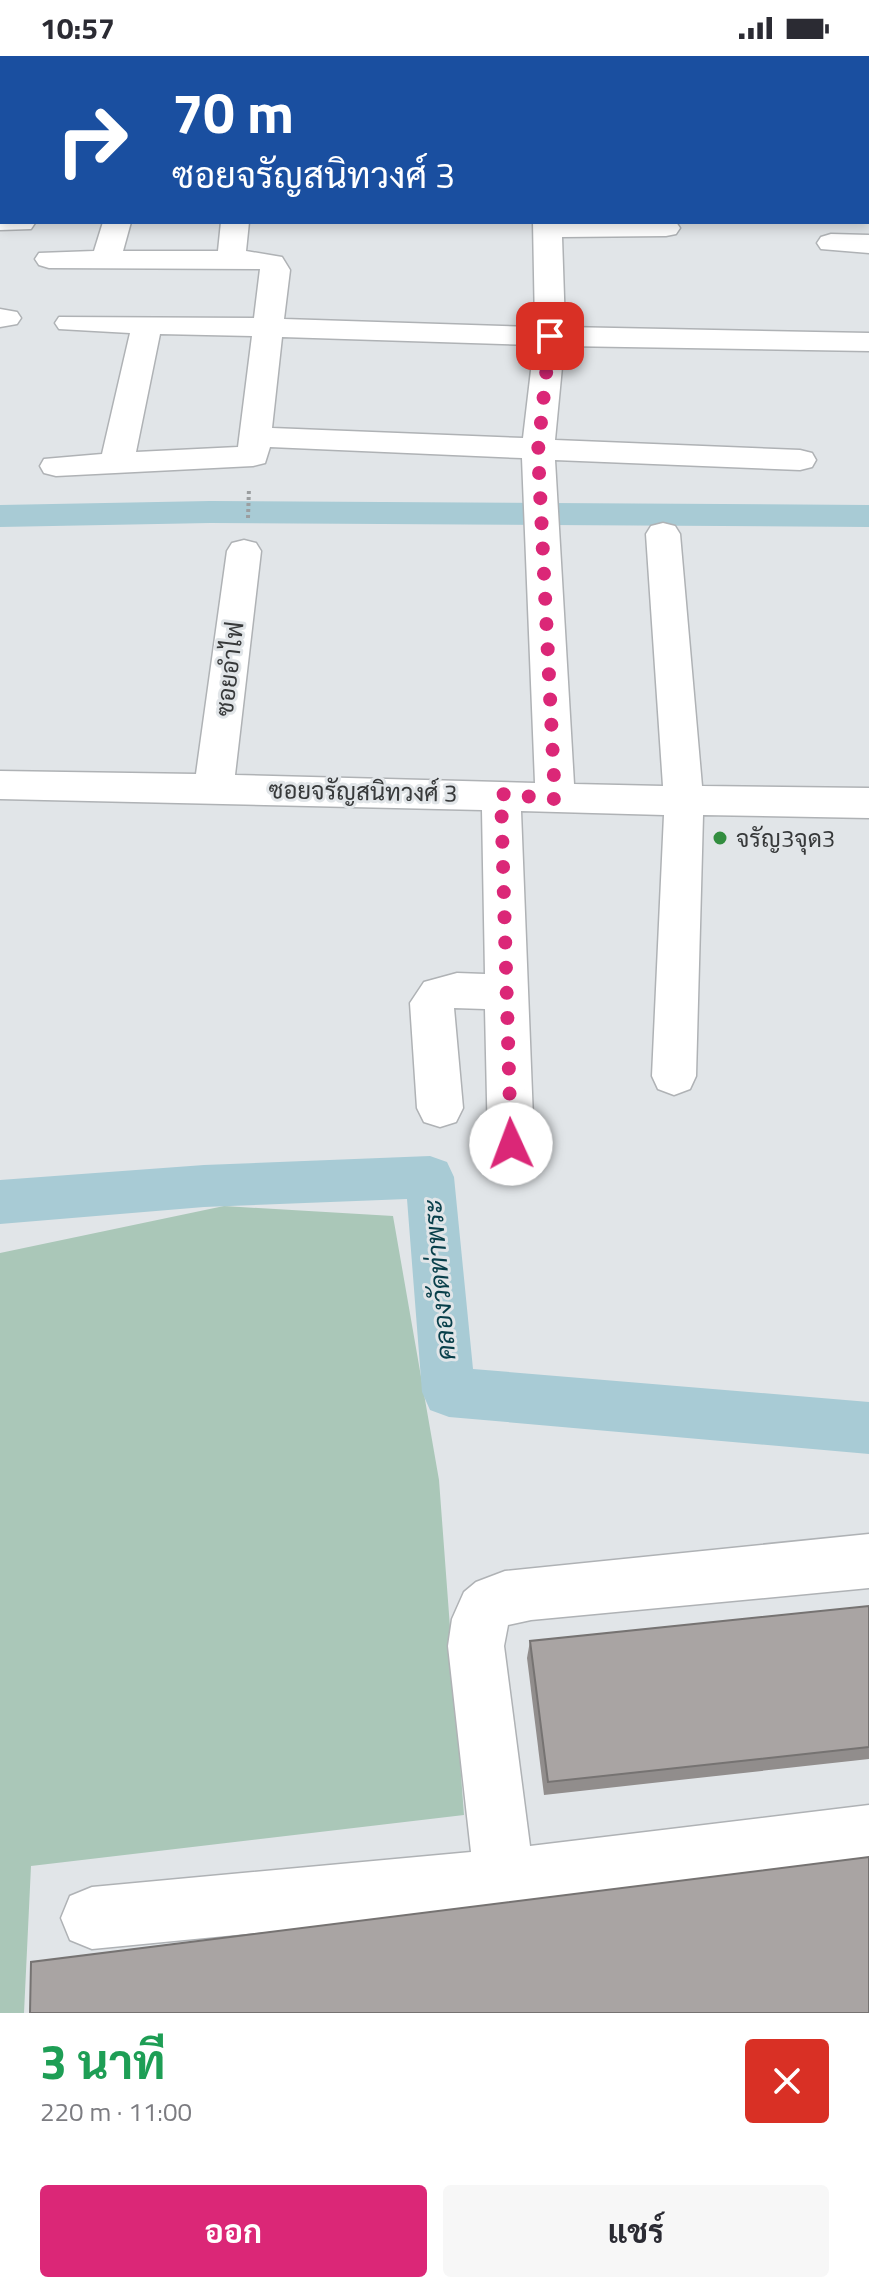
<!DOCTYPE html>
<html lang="th">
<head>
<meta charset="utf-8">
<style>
	:root { --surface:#fff; --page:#f7f7f7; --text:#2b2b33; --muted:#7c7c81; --accent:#db2777 }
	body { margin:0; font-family:"Titillium Web",Sarabun,sans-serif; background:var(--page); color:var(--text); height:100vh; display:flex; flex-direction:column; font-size:30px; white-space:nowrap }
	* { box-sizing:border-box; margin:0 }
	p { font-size:26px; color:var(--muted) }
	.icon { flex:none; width:44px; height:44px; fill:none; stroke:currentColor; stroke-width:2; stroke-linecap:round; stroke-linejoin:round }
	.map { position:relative; height:1957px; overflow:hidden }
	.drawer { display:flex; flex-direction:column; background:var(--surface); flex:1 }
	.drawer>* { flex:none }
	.guide { position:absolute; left:0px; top:0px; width:870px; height:168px; box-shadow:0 4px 12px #0003; background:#1a4fa0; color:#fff; overflow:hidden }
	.pin { position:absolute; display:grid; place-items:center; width:68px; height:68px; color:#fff; margin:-34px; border-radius:16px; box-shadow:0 4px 12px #0006 }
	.me { position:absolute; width:88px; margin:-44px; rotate:358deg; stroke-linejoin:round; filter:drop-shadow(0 0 6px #0008) }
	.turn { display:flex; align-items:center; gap:28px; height:168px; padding:0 40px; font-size:36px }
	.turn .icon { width:104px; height:104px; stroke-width:2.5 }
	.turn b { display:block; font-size:56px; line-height:68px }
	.round { display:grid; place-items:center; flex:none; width:84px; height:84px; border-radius:8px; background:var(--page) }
	.summary { display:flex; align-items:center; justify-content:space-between; height:136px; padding:0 40px }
	h1 { font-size:48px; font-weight:700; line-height:60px; color:#1e9e55 }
	.button { display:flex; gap:16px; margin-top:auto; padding:16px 40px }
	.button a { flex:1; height:92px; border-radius:8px; background:var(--accent); color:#fff; font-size:32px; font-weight:700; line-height:92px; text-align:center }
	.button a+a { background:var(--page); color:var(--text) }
	.status { display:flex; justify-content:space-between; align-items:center; height:56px; padding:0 40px; background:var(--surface); direction:ltr }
	.status svg { height:22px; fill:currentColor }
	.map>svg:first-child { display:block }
	.green { fill:#aac7b8 }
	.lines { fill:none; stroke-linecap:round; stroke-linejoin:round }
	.canal { fill:#a8cbd5; fill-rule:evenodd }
	.minor-casing { stroke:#afb2b5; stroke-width:3 }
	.path { stroke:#9b9ea0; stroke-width:4; stroke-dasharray:3 3; stroke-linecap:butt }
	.minor { fill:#fff; fill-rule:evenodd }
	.wall { fill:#918d8c }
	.building { fill:#a9a4a3; stroke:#767372; stroke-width:2 }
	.route { stroke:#db2777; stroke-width:14; stroke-dasharray:0 25.2 }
	.poi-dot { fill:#328d3f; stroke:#e1e5e8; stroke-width:3 }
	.labels { text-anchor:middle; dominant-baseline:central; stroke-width:6; stroke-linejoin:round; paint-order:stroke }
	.street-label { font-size:24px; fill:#37393a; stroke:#e1e5e8 }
	.poi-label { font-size:24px; fill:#37393a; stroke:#e1e5e8; text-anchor:start }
	.water-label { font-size:26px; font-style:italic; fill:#083f4a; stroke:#e1e5e8 }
</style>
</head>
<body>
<div class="status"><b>10:57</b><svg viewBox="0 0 49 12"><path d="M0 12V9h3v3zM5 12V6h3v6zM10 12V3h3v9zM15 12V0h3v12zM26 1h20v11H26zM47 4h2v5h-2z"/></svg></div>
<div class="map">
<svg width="869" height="1957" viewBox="0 0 869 1957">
	<rect width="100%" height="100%" fill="#e1e5e8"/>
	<!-- green -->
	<path class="green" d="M224 1150 393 1160 439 1424 464 1759 31 1810 24 1957H0V1197Z"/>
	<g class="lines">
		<!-- canal -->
		<g class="canal">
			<rect x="0" y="52" width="2" height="16"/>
			<path d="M210 445 869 449V471L210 467 0 471V449Z"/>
			<path d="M430 1100 447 1106 454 1121 473 1313 869 1346V1398L449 1361 430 1354 422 1336 407 1143 204 1151 0 1168V1124L204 1109Z"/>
		</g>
		<defs>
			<g id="minor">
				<rect x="292" y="0" width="24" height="2"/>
				<rect x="519" y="0" width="24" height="2"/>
				<path d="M868 38 869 39V55H868Z"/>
				<rect x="0" y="73" width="2" height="16"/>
				<rect x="868" y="94" width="1" height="16"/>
				<path d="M0 158 2 166 35 167 31 173 0 174Z"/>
				<path d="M103 166H131L123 195H218L221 166H249L246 195 282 201 290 214 284 263 535 271 533 166H676L680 172 676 178 666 180 562 181 565 271 869 277V295L564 290 555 384 800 394 812 397 816 404 812 411 800 414 555 404 574 728 663 730 646 478 651 470 663 467 675 470 680 478 702 730 869 732V762L703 759 696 1020 690 1033 674 1039 658 1033 652 1020 664 759 521 755 534 1088 527 1102 511 1108 495 1102 488 1088 485 953 454 952 463 1052 456 1066 440 1071 424 1066 417 1052 410 947 424 926 457 917 485 918 482 754 0 743V715L196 718 227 495 232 487 244 484 256 487 261 495 235 719 535 727 522 402 270 391 265 407 253 410 56 420 44 417 40 410 44 403 102 398 130 277 59 273 55 267 59 261 254 262 260 213 49 212 39 209 35 203 39 197 94 195ZM160 278 252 280 238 391 136 396ZM282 281 534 289 523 382 272 372Z"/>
				<path d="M831 178 869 179V197L821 193 817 187 821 181Z"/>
				<path d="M0 253 17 256 21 262 17 268 0 271Z"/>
				<path d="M869 1478V1532L531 1564 508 1569 504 1590 530 1790 869 1749V1809L504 1853 92 1893 70 1884 61 1862 70 1840 92 1831 471 1796 448 1590 452 1563 464 1536 476 1526 505 1515Z"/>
			</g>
		</defs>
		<!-- minor casing -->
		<use href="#minor" class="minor-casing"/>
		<!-- path -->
		<path class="path" d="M248 462 249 432"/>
		<!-- minor -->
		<use href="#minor" class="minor"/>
	</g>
	<!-- wall -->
	<path class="wall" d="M869 1550V1703L544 1739 527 1602 530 1585Z"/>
	<!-- building -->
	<g class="building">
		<path d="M869 1550V1691L548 1726 530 1585Z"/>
		<path d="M869 1801V1957H30L31 1906Z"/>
	</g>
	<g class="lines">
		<!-- route -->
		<path class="route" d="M511 1088 501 738 555 743 538 395 550 280"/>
	</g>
	<!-- markers -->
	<circle class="poi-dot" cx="720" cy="782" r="8"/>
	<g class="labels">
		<!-- street labels -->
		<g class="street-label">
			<text transform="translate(229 613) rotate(-83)">ซอยอำไฟ</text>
			<text transform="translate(363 735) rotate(1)">ซอยจรัญสนิทวงศ์ 3</text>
		</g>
		<!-- poi labels -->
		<g class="poi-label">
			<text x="736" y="782">จรัญ3จุด3</text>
		</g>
		<!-- water labels -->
		<g class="water-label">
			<text transform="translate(439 1224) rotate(-95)">คลองวัดท่าพระ</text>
		</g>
	</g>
</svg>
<div class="pin" style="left:550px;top:280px;background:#d93025"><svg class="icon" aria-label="arrive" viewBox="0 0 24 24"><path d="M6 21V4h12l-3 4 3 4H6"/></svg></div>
<svg class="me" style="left:511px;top:1088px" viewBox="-20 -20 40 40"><circle r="19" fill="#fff"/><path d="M0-13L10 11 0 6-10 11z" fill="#db2777"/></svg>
<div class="guide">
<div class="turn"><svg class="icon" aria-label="right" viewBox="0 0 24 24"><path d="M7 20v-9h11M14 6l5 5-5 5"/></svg><div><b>70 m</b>ซอยจรัญสนิทวงศ์ 3</div></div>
</div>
</div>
<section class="drawer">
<div class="summary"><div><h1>3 นาที</h1><p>220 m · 11:00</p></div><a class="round" style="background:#d93025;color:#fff"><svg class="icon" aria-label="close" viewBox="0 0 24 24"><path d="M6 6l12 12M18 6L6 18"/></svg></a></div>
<div class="button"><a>ออก</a><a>แชร์</a></div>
</section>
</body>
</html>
